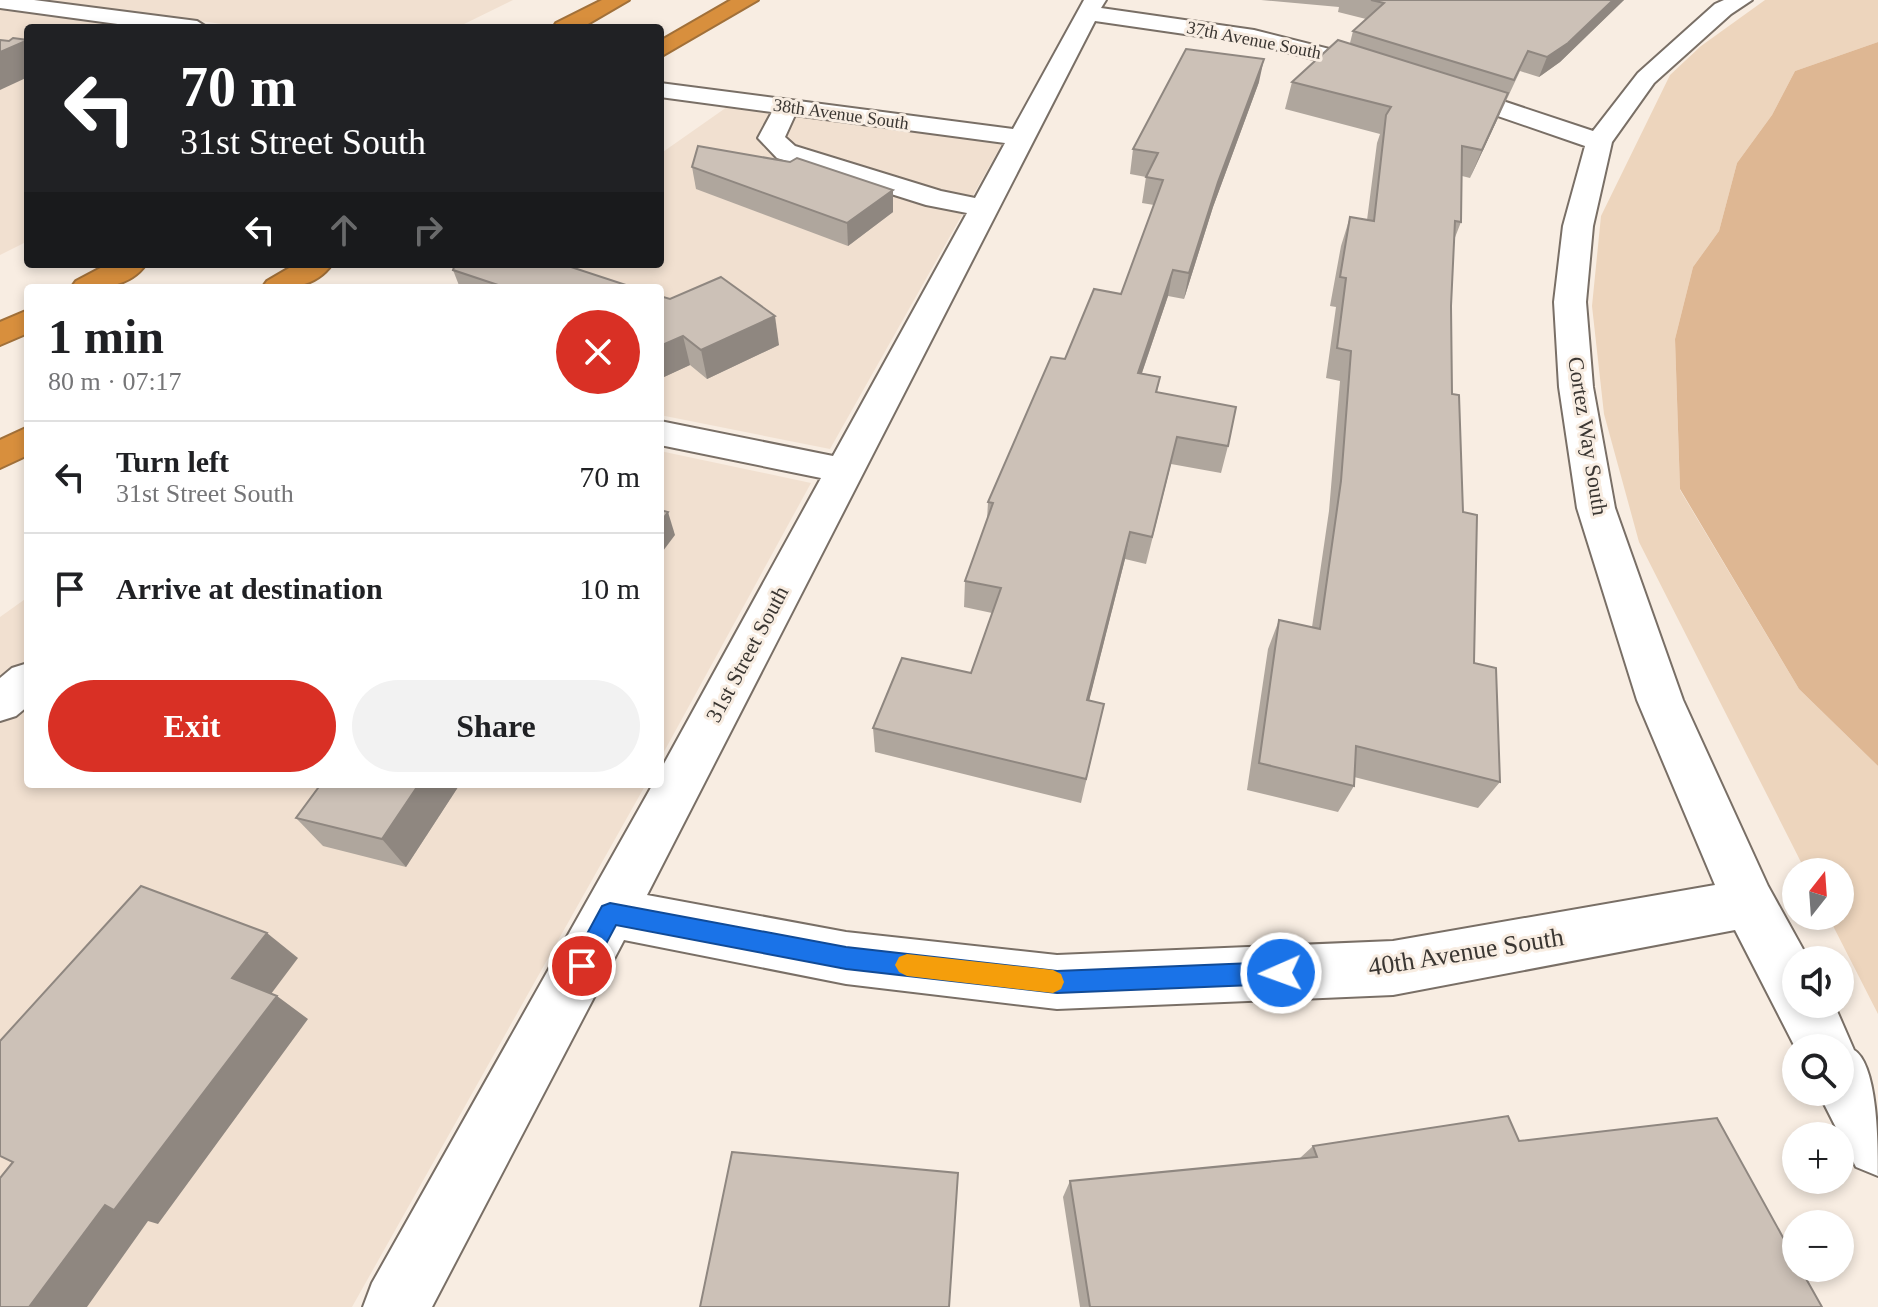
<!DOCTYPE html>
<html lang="en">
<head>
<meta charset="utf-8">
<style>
	:root { --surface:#fff; --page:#f2f2f2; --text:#202124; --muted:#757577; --line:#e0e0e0; --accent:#d93025 }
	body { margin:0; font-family:"Times New Roman",serif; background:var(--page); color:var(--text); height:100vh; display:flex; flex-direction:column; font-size:30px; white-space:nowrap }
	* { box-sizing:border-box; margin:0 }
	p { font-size:26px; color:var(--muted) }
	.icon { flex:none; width:44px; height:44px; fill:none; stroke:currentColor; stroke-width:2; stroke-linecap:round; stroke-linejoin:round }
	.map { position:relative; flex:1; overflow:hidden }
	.side { position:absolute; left:24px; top:284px; width:640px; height:504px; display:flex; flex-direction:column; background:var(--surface); border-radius:8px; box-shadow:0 4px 12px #0003 }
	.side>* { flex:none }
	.hud { position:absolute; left:24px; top:24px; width:640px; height:244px; border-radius:8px; box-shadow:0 4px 12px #0003; background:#202124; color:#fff; overflow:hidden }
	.needle { width:52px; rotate:17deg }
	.fabs { position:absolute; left:1782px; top:858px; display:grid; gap:16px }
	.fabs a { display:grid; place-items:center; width:72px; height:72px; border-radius:50%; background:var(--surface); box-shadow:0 4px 12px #0003; font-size:40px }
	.pin { position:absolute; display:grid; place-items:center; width:68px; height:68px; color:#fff; margin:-34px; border:4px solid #fff; border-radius:50%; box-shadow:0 2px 8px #0007 }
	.me { position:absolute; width:88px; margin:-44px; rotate:268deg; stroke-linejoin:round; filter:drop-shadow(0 0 6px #0008) }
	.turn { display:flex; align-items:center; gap:28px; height:168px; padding:0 24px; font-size:36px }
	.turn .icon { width:104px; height:104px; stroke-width:2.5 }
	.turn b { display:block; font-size:56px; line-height:68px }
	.lanes { display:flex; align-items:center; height:76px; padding:0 24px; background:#0003; justify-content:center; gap:40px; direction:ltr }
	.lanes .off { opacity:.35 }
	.round { display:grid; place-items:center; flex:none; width:84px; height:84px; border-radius:42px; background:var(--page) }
	.head { display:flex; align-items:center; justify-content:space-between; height:136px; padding:0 24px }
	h1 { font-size:48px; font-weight:600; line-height:60px }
	.action { display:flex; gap:16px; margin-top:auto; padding:16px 24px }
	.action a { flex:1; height:92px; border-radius:48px; background:var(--accent); color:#fff; font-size:32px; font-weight:600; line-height:92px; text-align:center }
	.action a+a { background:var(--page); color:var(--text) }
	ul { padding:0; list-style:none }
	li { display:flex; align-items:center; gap:24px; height:112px; padding:0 24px; border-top:2px solid var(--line) }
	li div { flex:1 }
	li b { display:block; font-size:30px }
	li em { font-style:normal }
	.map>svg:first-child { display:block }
	.built { fill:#f1e0d0 }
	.green { fill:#edd5bd }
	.water { fill:#deb793 }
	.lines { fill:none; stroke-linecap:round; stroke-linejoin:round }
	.minor-casing { stroke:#796f66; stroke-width:4 }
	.highway-casing { stroke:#a17039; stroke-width:4 }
	.minor { fill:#fff; fill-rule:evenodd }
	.highway { fill:#d88f3d; fill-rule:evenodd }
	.wall { fill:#afa69d }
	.shaded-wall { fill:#8f8780 }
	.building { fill:#ccc1b7; stroke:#8f8780; stroke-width:2 }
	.route { fill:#1a73e8; stroke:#114b97; stroke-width:2 }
	.slow { fill:#f59e0b }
	.labels { text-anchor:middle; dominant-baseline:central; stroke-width:6; stroke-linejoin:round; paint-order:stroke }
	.far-street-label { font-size:18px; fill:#3a3632; stroke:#f8ede2 }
	.street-label { font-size:22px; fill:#3a3632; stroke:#f8ede2 }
	.near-street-label { font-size:26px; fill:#3a3632; stroke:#f8ede2 }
</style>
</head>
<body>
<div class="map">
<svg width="1878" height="1307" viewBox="0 0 1878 1307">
	<rect width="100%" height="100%" fill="#f8ede2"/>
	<!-- built -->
	<g class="built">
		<path d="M40 0H513L456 28H253Z"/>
		<path d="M0 9 141 28H28V241L0 255Z"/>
		<path d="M727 107 1002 144 830 449 660 415V288H469L503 264H660V154Z"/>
		<path d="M660 451 811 483 660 759Z"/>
		<path d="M28 597V784H646L352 1307H0V617Z"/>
	</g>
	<!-- green -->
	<path class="green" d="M1765 0H1878V42L1795 71 1772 115 1737 163 1719 231 1693 267 1675 339 1680 490 1799 689 1878 766V1014L1828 916H1840V872H1806L1639 542 1604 414 1592 306 1601 216 1670 75 1701 46Z"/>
	<!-- water -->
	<path class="water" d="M1878 42V766L1799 689 1680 489 1675 339 1693 267 1719 231 1737 163 1772 115 1795 71Z"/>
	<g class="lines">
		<defs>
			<g id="minor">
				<path d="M0 0H34L197 21 208 28H147L0 8Z"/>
				<path d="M1084 0H1106L1101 8 1254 30 1389 64 1393 69 1389 74 1381 76 1254 44 1095 21 647 895 846 932 1057 955 1393 941 1715 885 1637 700 1577 508 1559 387 1554 302 1563 226 1585 146 1437 95 1434 90 1437 85H1455L1593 131 1638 73 1715 4 1724 0H1752L1731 14 1654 83 1612 142 1593 226 1586 302 1593 387 1615 508 1683 700 1768 886 1809 960H1796V1004H1834L1854 1050C1878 1065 1878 1145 1878 1176L1856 1167 1818 1092H1840V1048L1796 1049 1735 930 1393 995 1057 1009 846 984 624 940 432 1307H363L372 1283 653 784H660V771L821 478 660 445V421L833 456 967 213 926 205 777 158 758 138 772 112 660 97V83L1013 129ZM795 115 1005 143 975 198 941 191 795 146 785 137Z"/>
				<path d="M28 663V706L16 716 0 721V678L12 668Z"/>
			</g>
			<g id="highway">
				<path d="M602 0H629L581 28H553L556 23Z"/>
				<path d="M731 0H758L660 57V41Z"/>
				<path d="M108 264H146C129 289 98 288 71 288L76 281Z"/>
				<path d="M296 264H332C315 288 289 288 262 288L267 281Z"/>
				<path d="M28 310V333L0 345V322Z"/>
				<path d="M28 427V455L0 468V440Z"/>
			</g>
		</defs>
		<!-- minor casing -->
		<use href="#minor" class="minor-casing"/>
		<!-- highway casing -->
		<use href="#highway" class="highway-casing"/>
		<!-- minor -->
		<use href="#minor" class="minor"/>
		<!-- highway -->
		<use href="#highway" class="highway"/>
	</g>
	<!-- wall -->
	<g class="wall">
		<path d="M1261 0H1624L1560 62 1539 77 1520 71 1470 178 1462 176 1461 222 1454 240 1451 306 1452 394 1463 512 1474 663 1500 782 1478 808 1354 777V786L1338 812 1247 790 1268 649 1279 620 1312 627 1329 511 1340 381 1326 378 1336 307 1330 306 1341 246 1350 217 1367 220 1377 143 1380 134 1285 109 1292 82 1350 43 1353 31 1366 19 1338 12 1339 7Z"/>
		<path d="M1259 82 1213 207 1184 299 1168 296 1142 373 1160 377 1157 392 1228 446 1221 473 1171 464 1146 564 1125 559 1089 700 1104 704 1081 803 875 752 873 728 971 673 992 613 964 607 965 581 987 520 988 502 1065 359 1121 294 1154 205 1142 203 1146 177 1130 174 1133 149Z"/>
		<path d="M790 162 893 190V212L848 246 696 189 692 167Z"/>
		<path d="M453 270 635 288H460Z"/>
		<path d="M660 296 779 345 707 379 690 365 664 377 660 373Z"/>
		<path d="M321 784H460L406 867 323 846 296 818Z"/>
		<path d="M1519 1141 1822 1307H1080L1063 1197 1070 1181 1300 1158 1313 1146Z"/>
	</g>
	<!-- shaded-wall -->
	<g class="shaded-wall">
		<path d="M1613 0H1624L1560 62 1539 77 1547 57Z"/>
		<path d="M28 40V77L0 90V52Z"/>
		<path d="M1264 59 1259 82 1213 207 1184 299 1189 273 1218 182Z"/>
		<path d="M1508 93 1497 120 1470 178 1482 150Z"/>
		<path d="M893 190V212L848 246 847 223Z"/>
		<path d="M1173 270 1168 296 1133 399 1138 373Z"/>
		<path d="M775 316 779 345 707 379 701 350Z"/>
		<path d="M683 336 690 365 664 377 660 360V346Z"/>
		<path d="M668 512 675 535 660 555V523Z"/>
		<path d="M1130 532 1125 559 1083 725 1087 700Z"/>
		<path d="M419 784H460L406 867 382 839Z"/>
		<path d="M267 933 298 958 265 1002 232 978Z"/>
		<path d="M277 996 308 1019 158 1224 148 1221 87 1307H29L105 1205Z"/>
	</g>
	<!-- building -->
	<g class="building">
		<path d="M1371 0H1613L1568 43 1547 57 1528 51 1514 80 1353 31 1384 3Z"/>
		<path d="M13 38 28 40 0 52V40L9 41Z"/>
		<path d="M1338 40 1508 93 1482 150 1462 146 1461 222 1455 221 1451 306 1452 394 1459 395 1463 512 1477 515 1474 663 1496 668 1500 782 1356 746 1354 786 1259 763 1279 620 1320 629 1341 481 1351 351 1337 348 1346 278 1340 277 1350 217 1374 221 1386 115 1391 107 1292 82Z"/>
		<path d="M1186 49 1264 59 1218 182 1189 273 1173 270 1138 373 1160 377 1156 392 1236 407 1228 446 1177 437 1152 537 1130 532 1087 700 1104 704 1086 779 873 728 902 658 971 673 1001 588 965 581 993 503 988 502 1051 357 1065 359 1094 289 1121 294 1163 180 1146 177 1158 153 1133 149Z"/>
		<path d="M698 146 790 162 797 158 893 190 847 223 692 167Z"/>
		<path d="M455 264H562L635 288H507L453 270Z"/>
		<path d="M721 277 775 316 701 350 683 336 660 346V296L670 299Z"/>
		<path d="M660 510 668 512 660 523Z"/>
		<path d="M321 784H419L382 839 296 818Z"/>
		<path d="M141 886 267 933 232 978 277 996 114 1210 105 1205 29 1307H0V1178L13 1162 0 1156V1041Z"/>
		<path d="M1508 1116 1519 1141 1717 1118 1796 1261V1268H1800L1822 1307H1090L1070 1181 1317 1157 1313 1146Z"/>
		<path d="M732 1152 958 1173 949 1307H700Z"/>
	</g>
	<!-- route -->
	<path class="route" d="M610 903 846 947 1057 971 1281 962 1289 965 1293 973 1289 981 1281 984 1057 993 846 969 616 925 590 974 582 977 574 974 570 966 574 958 602 906Z"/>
	<!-- slow -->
	<path class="slow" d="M907 954 1053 970 1061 974 1064 982 1061 989 1053 993 907 976 899 972 895 965 899 957Z"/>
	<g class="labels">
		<!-- far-street labels -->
		<g class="far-street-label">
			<text transform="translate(1254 40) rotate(11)">37th Avenue South</text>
			<text transform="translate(841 114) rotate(8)">38th Avenue South</text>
		</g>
		<!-- street labels -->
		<g class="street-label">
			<text transform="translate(1588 436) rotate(81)">Cortez Way South</text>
			<text transform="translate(747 654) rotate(-62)">31st Street South</text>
		</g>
		<!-- near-street labels -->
		<g class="near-street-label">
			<text transform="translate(1466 952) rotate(-9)">40th Avenue South</text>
		</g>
	</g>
</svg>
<div class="fabs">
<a><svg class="needle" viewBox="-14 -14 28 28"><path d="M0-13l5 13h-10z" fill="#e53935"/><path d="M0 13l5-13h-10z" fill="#757577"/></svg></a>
<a><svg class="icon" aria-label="sound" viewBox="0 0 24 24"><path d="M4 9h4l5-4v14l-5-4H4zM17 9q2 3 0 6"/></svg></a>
<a><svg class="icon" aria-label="search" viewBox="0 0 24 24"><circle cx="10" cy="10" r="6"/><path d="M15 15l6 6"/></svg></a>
<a>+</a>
<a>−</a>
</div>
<div class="pin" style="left:582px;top:966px;background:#d93025"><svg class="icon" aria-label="arrive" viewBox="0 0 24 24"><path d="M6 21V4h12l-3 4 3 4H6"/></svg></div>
<svg class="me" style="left:1281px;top:973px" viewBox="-20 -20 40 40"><circle r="17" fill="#1a73e8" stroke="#fff" stroke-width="3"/><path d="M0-11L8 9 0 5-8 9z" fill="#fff"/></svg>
<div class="hud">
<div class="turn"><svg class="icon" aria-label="left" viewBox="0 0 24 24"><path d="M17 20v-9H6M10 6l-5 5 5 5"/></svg><div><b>70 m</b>31st Street South</div></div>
<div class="lanes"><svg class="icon" aria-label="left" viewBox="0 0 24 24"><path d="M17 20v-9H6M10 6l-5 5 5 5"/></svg><svg class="icon off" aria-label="ahead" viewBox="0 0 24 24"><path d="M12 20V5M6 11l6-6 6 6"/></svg><svg class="icon off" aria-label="right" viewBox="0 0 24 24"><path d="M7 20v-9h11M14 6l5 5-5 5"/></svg></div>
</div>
<section class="side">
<div class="head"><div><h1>1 min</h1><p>80 m · 07:17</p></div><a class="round" style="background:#d93025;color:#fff"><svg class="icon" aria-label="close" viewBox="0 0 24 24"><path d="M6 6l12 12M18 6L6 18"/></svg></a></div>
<ul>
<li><svg class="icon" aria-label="left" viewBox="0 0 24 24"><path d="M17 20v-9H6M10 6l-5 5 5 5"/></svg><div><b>Turn left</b><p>31st Street South</p></div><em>70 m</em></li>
<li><svg class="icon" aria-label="arrive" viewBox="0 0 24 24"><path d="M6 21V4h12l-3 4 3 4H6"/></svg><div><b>Arrive at destination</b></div><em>10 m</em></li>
</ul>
<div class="action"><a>Exit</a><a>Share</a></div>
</section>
</div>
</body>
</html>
